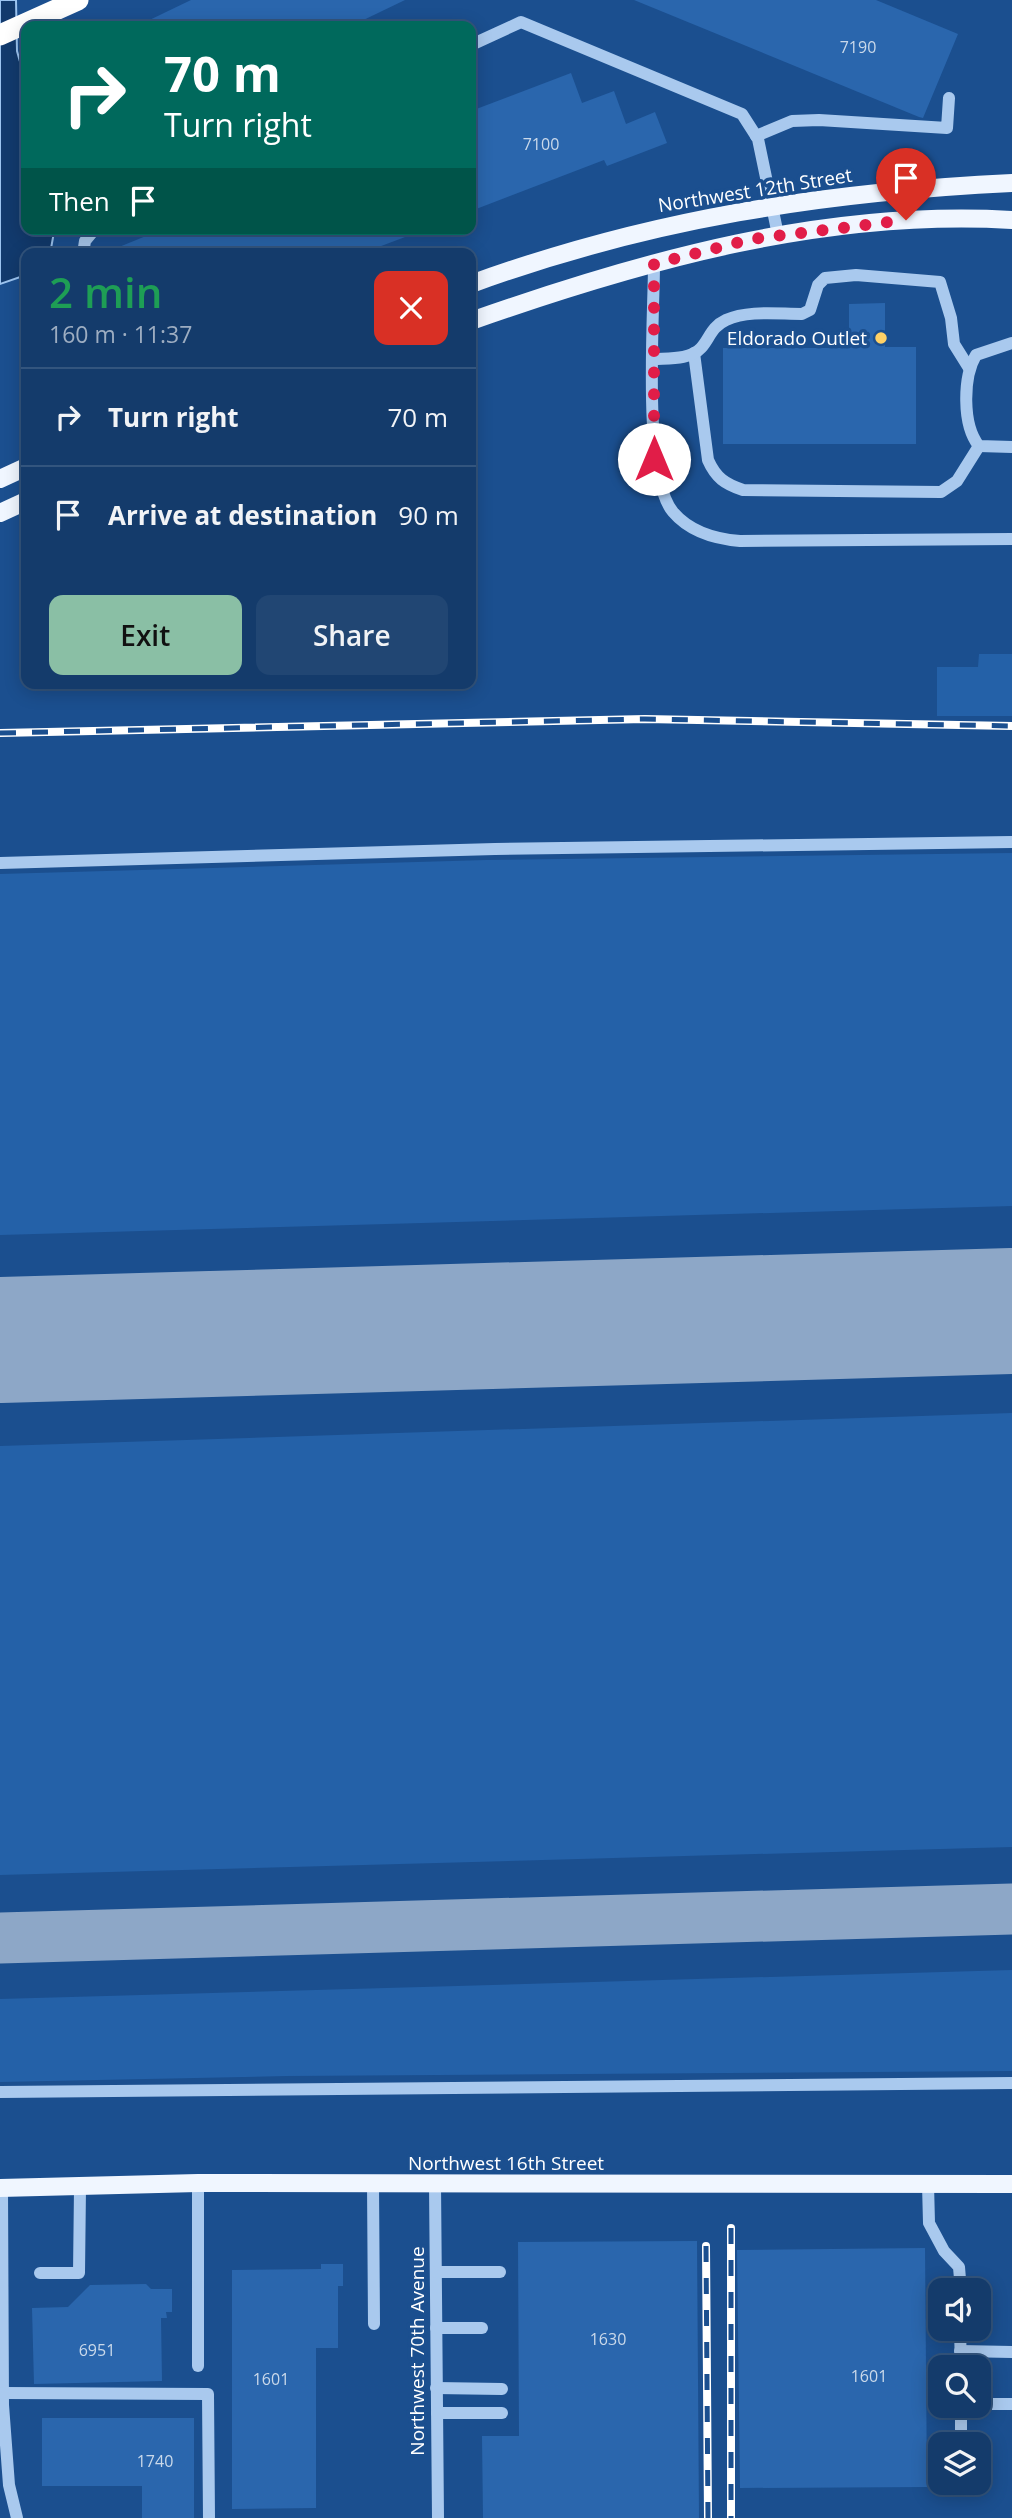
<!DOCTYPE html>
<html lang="en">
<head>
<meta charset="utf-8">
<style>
	:root { --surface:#143b6b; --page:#214673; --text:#f1f3f6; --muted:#9dadc1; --line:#33557e; --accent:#8abfa5 }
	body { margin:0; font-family:"Open Sans",sans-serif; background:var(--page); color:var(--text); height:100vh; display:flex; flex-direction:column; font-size:26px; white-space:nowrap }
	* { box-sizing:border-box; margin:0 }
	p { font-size:23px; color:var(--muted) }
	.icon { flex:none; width:38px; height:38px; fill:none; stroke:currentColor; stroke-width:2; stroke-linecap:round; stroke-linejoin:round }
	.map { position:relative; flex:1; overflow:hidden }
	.side { position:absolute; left:21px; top:248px; width:455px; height:441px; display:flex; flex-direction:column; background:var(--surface); border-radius:14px; box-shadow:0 4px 18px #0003,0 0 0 2px var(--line) }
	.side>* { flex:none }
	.hud { position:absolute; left:21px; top:21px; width:455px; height:214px; border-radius:14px; box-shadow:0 4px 18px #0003,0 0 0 2px var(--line); background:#00695c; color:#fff; overflow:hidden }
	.fabs { position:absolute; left:928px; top:2278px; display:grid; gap:14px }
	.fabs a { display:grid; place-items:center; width:63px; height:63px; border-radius:14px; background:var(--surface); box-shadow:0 4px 18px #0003,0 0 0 2px var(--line); font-size:35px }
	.pin { position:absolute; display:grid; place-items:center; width:60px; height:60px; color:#fff; margin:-72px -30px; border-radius:50% 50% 50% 0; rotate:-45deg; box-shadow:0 0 7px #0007 }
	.pin .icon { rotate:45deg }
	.me { position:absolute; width:77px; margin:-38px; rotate:0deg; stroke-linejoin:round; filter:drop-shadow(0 0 5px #0008) }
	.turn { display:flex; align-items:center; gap:24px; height:147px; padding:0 28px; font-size:32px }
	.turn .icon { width:91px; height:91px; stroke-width:2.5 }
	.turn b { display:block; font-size:49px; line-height:60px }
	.then { display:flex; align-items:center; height:66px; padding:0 28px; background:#0003; gap:14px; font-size:26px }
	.round { display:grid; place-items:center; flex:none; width:74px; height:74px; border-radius:14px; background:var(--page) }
	.headline { display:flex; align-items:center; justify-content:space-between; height:119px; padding:0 28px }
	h1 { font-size:42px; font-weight:600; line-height:52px; color:#1e9e55 }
	.cta { display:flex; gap:14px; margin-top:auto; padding:14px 28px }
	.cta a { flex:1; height:80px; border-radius:14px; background:var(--accent); color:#111; font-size:28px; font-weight:600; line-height:80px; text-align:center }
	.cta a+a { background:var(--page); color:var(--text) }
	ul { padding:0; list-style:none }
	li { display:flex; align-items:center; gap:21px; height:98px; padding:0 28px; border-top:2px solid var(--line) }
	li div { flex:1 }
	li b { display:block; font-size:26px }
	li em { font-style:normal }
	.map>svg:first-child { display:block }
	.green { fill:#2461a8 }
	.water { fill:#123a6d; stroke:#9cc4f0; stroke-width:2 }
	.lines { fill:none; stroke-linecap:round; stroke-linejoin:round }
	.taxiway { stroke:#8da7c7; stroke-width:51 }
	.runway { stroke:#8da7c7; stroke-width:126 }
	.building { fill:#2a66ad }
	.minor { stroke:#a9c9ee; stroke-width:12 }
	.major { stroke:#f0f6ff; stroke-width:18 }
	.highway { stroke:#fff; stroke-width:21 }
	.rail-casing { stroke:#fff; stroke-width:8 }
	.rail { stroke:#1b4f8f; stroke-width:5; stroke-dasharray:16; stroke-linecap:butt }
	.route { stroke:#e11d48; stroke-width:12; stroke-dasharray:0 21.6 }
	.poi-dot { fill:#ffd166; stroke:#1b4f8f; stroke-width:2.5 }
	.labels { text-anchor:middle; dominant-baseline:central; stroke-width:7; stroke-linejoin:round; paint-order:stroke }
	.number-label { font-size:16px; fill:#cad9ea }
	.street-label { font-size:19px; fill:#fff; stroke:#1b4f8f }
	.poi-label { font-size:19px; fill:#fff; stroke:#1b4f8f; text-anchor:end }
</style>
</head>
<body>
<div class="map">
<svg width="1012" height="2518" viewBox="0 0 1012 2518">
	<rect width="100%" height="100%" fill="#1b4f8f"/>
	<!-- green -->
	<g class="green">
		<path d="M979 654H1012V716H937V667H978Z"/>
		<path d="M1012 853V1206L0 1235V874L486 860Z"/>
		<path d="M1012 1413V1847L0 1875V1446Z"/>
		<path d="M1012 1970V2071L287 2076 0 2082V1999Z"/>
	</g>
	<!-- water -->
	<path class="water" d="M0 0H16L17 51 26 83V229H53L54 232 50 254H26V275L0 284Z"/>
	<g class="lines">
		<!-- taxiway -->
		<path class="taxiway" d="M0 1938 1012 1909"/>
		<!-- runway -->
		<path class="runway" d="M0 1340 1012 1311"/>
	</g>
	<!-- building -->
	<g class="building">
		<path d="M191 0H405L351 26H137Z"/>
		<path d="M634 0H876L958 34 923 118 919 117Z"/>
		<path d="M571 73 582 103 614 91 626 124 655 112 667 143 607 166 604 160 471 211V111Z"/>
		<path d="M163 229H421V231L360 254H102Z"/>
		<path d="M885 303V347H916V444H723V348H849V304Z"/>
		<path d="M697 2241 699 2518H483L482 2436H519L518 2242Z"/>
		<path d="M925 2248 927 2487 740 2488 737 2250Z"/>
		<path d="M321 2264H343V2286H338V2348H316V2508L232 2509V2270L321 2269Z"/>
		<path d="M146 2284 151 2289H172V2312H166L167 2318H161L162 2381 34 2384 32 2308 68 2307 90 2285Z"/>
		<path d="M42 2418H194V2518H142V2486H42Z"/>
	</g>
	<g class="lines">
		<!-- minor -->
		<g class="minor">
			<path d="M471 45 521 22 742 114 758 139 778 235"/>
			<path d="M756 136 792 121 819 120 947 128 949 98"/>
			<path d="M83 254 85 241 95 229"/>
			<path d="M654 264C654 317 642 475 673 512 690 532 715 539 740 541L1012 539"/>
			<path d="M1012 343 976 355C963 377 962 425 979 446L1012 447"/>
			<path d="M694 353 708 460C716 478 725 484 743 490L941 492 957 481 979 446"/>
			<path d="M654 359C668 358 690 360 701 348 710 338 711 327 726 320 748 310 777 314 802 314L810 310 818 285 825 278 856 275 940 282 951 318 954 344 969 368"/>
			<path d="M0 863 495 849 1012 842"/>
			<path d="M0 2092 1012 2083"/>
			<path d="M198 2183V2366"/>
			<path d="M373 2184 374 2324"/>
			<path d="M435 2184 438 2518"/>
			<path d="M928 2184 929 2223 944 2251 959 2267 961 2291"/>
			<path d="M2 2188 3 2405 9 2485 17 2518"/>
			<path d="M436 2272H500"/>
			<path d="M40 2273H79L80 2188"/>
			<path d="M436 2328H482"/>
			<path d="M960 2329 961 2368"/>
			<path d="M960 2351 1012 2352"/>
			<path d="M436 2388 502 2389"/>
			<path d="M3 2393 208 2394 209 2518"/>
			<path d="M978 2404H1012"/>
			<path d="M437 2413H502"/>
			<path d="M961 2445V2406"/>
		</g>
		<!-- major -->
		<g class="major">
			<path d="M471 284C649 219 824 192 1012 183"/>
			<path d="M471 321C644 260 826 209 1012 220"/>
			<path d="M0 479 26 467"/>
			<path d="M0 513 26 501"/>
			<path d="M0 2188 198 2183 1012 2184"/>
		</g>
		<!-- highway -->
		<path class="highway" d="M0 35 78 0"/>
		<defs>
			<g id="rail">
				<path d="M0 733 645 719 1012 726"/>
				<path d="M731 2228V2518"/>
				<path d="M706 2246 708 2518"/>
			</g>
		</defs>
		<!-- rail casing -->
		<use href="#rail" class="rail-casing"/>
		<!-- rail -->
		<use href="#rail" class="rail"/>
	</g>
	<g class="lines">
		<!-- route -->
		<path class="route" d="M654 459V264L752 239 906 220"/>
	</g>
	<!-- markers -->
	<circle class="poi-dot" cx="881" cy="338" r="7"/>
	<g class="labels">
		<!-- number labels -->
		<g class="number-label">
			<text x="858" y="47">7190</text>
			<text x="541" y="144">7100</text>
			<text x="608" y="2339">1630</text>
			<text x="97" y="2350">6951</text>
			<text x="869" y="2376">1601</text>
			<text x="271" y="2379">1601</text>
			<text x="155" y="2461">1740</text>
		</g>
		<!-- street labels -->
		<g class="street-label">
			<text transform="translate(755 190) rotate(-9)">Northwest 12th Street</text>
			<text x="506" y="2163">Northwest 16th Street</text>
			<text transform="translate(417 2351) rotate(-90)">Northwest 70th Avenue</text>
		</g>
		<!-- poi labels -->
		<g class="poi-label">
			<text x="867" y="338">Eldorado Outlet</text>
		</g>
	</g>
</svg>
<div class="fabs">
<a><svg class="icon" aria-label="sound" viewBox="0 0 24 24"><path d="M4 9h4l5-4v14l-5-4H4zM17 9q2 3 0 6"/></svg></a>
<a><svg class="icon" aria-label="search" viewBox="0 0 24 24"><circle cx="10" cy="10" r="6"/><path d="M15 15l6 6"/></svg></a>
<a><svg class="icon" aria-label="layers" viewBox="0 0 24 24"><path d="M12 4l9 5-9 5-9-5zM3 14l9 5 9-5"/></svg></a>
</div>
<div class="pin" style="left:906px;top:220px;background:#d93025"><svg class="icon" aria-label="arrive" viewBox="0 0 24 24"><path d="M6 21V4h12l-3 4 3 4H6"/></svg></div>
<svg class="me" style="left:654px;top:459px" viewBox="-20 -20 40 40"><circle r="19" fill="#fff"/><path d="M0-13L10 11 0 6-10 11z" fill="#e11d48"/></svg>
<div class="hud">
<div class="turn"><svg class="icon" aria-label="right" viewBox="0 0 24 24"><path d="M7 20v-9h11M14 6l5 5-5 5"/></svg><div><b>70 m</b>Turn right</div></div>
<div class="then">Then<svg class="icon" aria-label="arrive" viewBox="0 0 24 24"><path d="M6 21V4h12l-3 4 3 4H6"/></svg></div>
</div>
<section class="side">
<div class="headline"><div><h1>2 min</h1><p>160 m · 11:37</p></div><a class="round" style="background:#d93025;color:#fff"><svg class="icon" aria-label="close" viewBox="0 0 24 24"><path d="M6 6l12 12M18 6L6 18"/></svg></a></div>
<ul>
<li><svg class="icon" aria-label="right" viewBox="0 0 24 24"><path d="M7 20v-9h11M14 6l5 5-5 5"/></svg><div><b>Turn right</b></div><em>70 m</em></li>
<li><svg class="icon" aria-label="arrive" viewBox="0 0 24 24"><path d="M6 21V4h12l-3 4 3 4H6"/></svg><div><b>Arrive at destination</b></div><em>90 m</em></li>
</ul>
<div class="cta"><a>Exit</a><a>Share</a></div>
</section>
</div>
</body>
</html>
